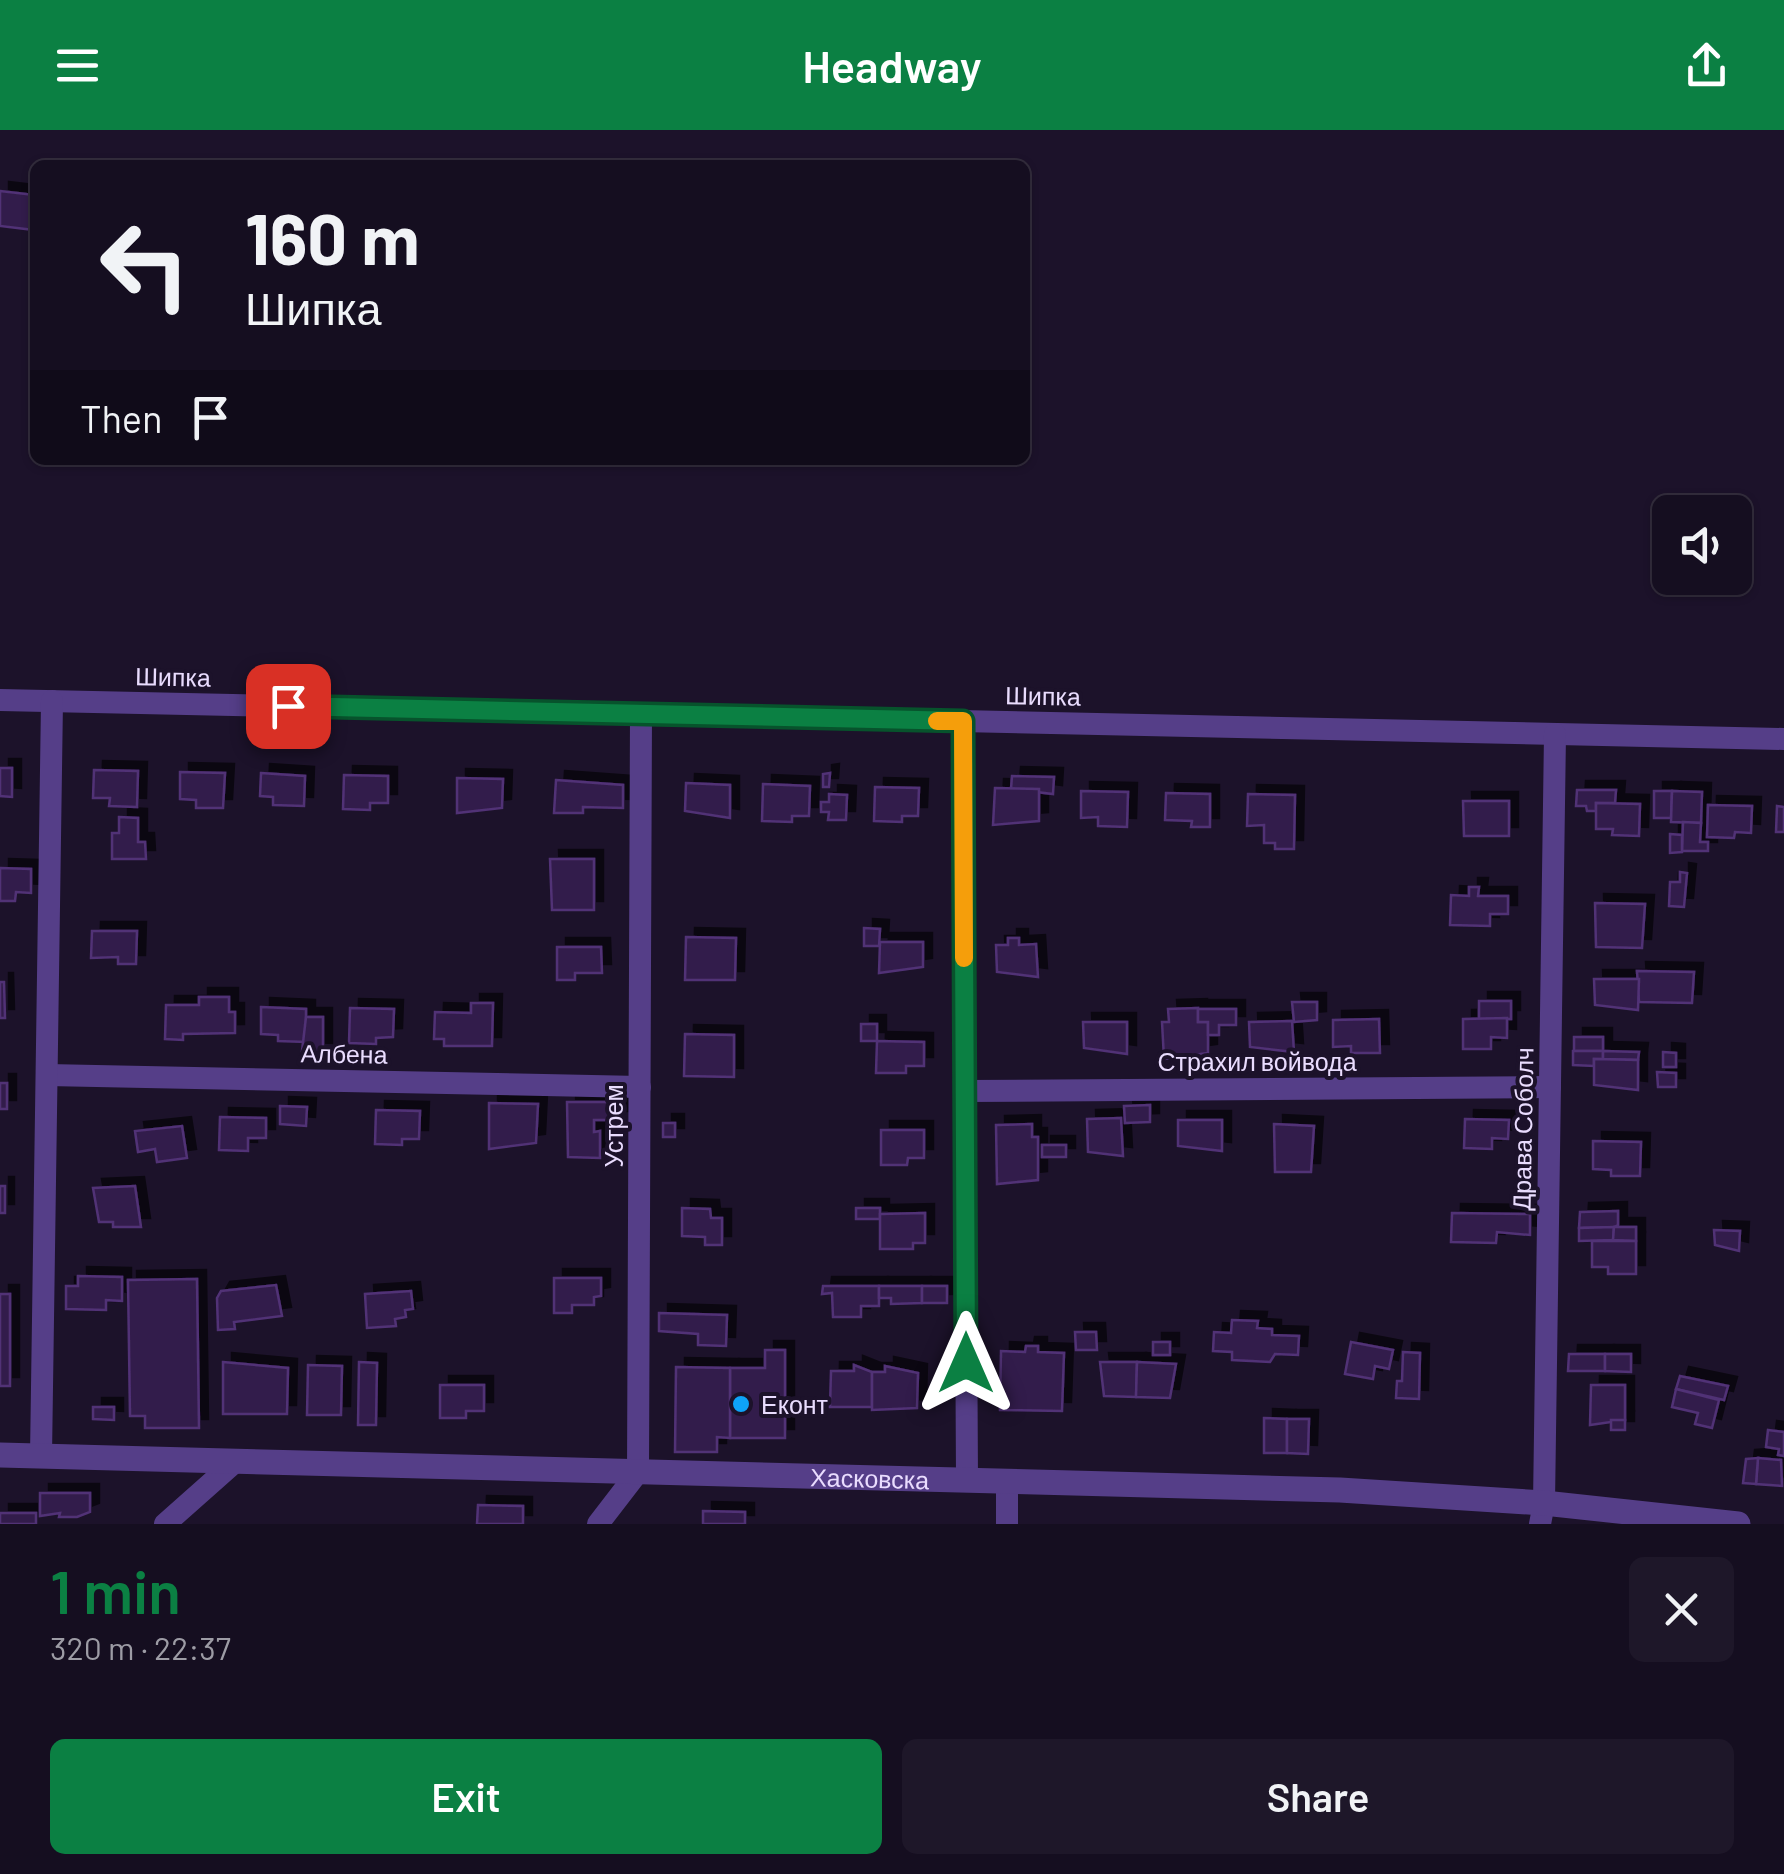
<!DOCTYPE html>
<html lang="en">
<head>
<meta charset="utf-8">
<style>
	:root { --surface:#150e20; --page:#1e1729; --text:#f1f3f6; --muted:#9d9ca5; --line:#342e3e; --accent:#0b8043 }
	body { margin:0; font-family:Barlow,sans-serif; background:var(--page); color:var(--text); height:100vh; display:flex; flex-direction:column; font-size:38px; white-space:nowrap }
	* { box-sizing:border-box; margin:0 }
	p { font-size:32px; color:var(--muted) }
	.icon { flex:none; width:55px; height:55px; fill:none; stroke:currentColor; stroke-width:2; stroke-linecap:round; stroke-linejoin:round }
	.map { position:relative; height:1394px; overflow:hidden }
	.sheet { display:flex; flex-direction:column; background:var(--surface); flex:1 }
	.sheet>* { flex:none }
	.banner { position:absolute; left:30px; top:30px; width:1000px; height:305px; border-radius:15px; box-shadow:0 2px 8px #0004,0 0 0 2px var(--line); background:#150e20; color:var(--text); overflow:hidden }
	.tools { position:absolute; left:1652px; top:365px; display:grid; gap:20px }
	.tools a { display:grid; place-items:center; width:100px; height:100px; border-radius:15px; background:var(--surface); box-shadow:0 2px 8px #0004,0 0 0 2px var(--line); font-size:50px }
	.pin { position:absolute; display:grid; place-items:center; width:85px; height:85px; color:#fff; margin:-42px; border-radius:20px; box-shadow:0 5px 15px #0006 }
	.me { position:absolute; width:110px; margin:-55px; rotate:0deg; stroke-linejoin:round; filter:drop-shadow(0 0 8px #0008) }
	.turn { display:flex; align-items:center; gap:35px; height:210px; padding:0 50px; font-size:45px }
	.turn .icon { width:130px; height:130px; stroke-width:2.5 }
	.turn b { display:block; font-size:70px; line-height:85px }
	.then { display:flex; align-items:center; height:95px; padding:0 50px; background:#0003; gap:20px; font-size:38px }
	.round { display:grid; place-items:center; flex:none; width:105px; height:105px; border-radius:15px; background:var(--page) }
	.headline { display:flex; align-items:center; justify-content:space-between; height:170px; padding:0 50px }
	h1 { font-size:60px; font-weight:600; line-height:75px; color:var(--accent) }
	.action { display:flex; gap:20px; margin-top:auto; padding:20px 50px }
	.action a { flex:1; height:115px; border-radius:15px; background:var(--accent); color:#fff; font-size:40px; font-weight:600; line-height:115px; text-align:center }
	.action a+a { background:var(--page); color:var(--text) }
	header { display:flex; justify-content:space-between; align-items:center; height:130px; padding:0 50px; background:var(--accent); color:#fff; font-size:45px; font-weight:600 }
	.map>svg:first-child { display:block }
	.building { fill:#331e4b; stroke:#513176; stroke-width:2.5; filter:url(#shadow) }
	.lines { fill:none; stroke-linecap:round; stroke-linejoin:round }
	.minor { stroke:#553e88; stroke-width:22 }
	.tertiary { stroke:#553e88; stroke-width:25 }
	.route-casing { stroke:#07532c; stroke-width:25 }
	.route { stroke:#0b8043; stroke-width:18 }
	.slow { stroke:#f59e0b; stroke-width:18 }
	.poi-dot { fill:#0ea3f8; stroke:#1c122a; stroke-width:4 }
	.labels { text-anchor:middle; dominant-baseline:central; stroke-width:8; stroke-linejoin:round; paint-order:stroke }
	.street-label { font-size:25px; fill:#e9dcfe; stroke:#1c122a }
	.poi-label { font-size:25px; fill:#e9dcfe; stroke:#1c122a; text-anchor:start }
</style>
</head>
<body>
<header><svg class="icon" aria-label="menu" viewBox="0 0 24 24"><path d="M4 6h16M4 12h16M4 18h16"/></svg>Headway<svg class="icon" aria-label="share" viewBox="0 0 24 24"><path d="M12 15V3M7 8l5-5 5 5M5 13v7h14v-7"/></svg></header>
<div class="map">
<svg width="1784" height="1394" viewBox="0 0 1784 1394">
	<defs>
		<filter id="shadow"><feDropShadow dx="9" dy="-9" stdDeviation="0" flood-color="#0009"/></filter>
	</defs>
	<rect width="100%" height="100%" fill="#1c122a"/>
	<!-- building -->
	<g class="building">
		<path d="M0 61 35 65 34 100 0 96Z"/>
		<path d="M0 638H12V667L0 666Z"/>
		<path d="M94 640 138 641 137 677 109 676 110 668H93Z"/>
		<path d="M180 642 225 643 223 678H196V670L180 669Z"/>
		<path d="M261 643 305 646 304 676 273 675V667L260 666Z"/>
		<path d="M830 643 829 657H823V644Z"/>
		<path d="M344 645 388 646V673H370V680L343 679Z"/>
		<path d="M1012 646 1054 647 1053 664 1011 659Z"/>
		<path d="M457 648 503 649 502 678 457 683Z"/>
		<path d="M556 650 623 655V678L583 677V683H554Z"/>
		<path d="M686 653 730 655V688L685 681Z"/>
		<path d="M763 654 810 656 809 686H792V692L762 691Z"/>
		<path d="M875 657 919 658 918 686H902V692L874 691Z"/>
		<path d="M995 658 1039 659V691L993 695Z"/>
		<path d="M1577 660H1616L1615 673H1596V681H1587L1586 676H1576Z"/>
		<path d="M1081 661 1128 662 1127 697 1098 696V687L1081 688Z"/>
		<path d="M1654 661H1672L1671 688H1654Z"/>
		<path d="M1672 661 1702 662 1701 693 1671 692Z"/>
		<path d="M1166 663 1210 664V697H1191L1192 691 1165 690Z"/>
		<path d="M829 664 847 665 846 690H828L829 682H821V672H829Z"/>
		<path d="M1248 664 1295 665 1294 719H1275V713H1264V695L1247 696Z"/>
		<path d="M1463 671H1509V706H1464Z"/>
		<path d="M1596 673 1640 674 1639 706 1612 705 1613 699H1596Z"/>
		<path d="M1708 675 1752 676 1751 703 1735 702 1734 708 1707 707Z"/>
		<path d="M1777 676 1784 677V702H1776Z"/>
		<path d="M119 687 138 688V712H145L146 729H112V703H119Z"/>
		<path d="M1683 692 1701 693 1700 712H1708V721H1682Z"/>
		<path d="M1670 704 1682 705V722L1670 723Z"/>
		<path d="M550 729H594V780H552Z"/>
		<path d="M0 738 31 739V763L16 762 15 771H0Z"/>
		<path d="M1680 742 1687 743 1684 777 1669 776 1670 752H1680Z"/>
		<path d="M1469 757H1479L1478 766H1508V784H1490V796L1450 795 1451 765 1469 766Z"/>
		<path d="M1595 773 1645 774 1642 818 1596 817Z"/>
		<path d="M864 798 880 799 879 816H864Z"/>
		<path d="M92 801H137L136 834H118V827L91 828Z"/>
		<path d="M686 807 736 808 735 850H685Z"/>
		<path d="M1008 808H1019V815L1036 814 1038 847 997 842 996 815H1008Z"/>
		<path d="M880 812H923V837L879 843Z"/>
		<path d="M557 817H601L602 843H575V850H557Z"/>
		<path d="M1637 841 1694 842 1692 873 1639 872Z"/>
		<path d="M1594 849H1639L1638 880 1595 875Z"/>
		<path d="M0 852H4L5 888H0Z"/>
		<path d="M199 867H229V882H235V903L183 904V910L165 909 166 875H199Z"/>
		<rect x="1479" y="871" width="32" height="18"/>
		<path d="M1292 872H1317V890L1294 892Z"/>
		<path d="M471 873H493L492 916H444V909H434L435 882 471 883Z"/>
		<path d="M261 877 306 879V912L278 911V905L261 904Z"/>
		<path d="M350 878 394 879 393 907 376 908V914L349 913Z"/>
		<path d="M1198 878V892H1208V923L1164 929 1162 892H1169L1168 879Z"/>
		<path d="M1198 879H1236V895H1219V905H1208V892H1198Z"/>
		<path d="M306 887H323V922L302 921Z"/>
		<path d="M1507 888V908L1491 907V919H1463V889Z"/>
		<path d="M1379 889 1380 923H1351V916L1333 917V890Z"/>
		<path d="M1292 891 1294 922 1250 917 1249 892Z"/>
		<path d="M1083 892H1127V924L1084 918Z"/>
		<rect x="861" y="894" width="16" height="17"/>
		<path d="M685 904 734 905V947L684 946Z"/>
		<rect x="1574" y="907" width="29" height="14"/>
		<path d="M877 911 924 912V936H906V943H876Z"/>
		<path d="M1573 921H1603V929H1594V936L1573 935Z"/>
		<path d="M1603 921 1639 922 1638 930 1603 929Z"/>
		<path d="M1663 922 1676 923V937H1663Z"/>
		<path d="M1594 929 1638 930V960L1594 955Z"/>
		<path d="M1657 942 1676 943V957H1658Z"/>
		<rect x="0" y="953" width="7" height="26"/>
		<path d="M567 972H621L622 990H594V1002L600 1001V1028L568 1027Z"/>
		<path d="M489 973 538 974 536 1013 489 1019Z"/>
		<path d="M1150 975V992L1125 993 1124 976Z"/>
		<path d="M280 976 307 977 306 996 280 994Z"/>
		<path d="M376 980 420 981 419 1009H402V1015L375 1014Z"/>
		<path d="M220 987 266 988V1008H248V1021L219 1020Z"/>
		<path d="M1121 988 1123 1026 1088 1022 1087 989Z"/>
		<path d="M1465 989 1509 990 1508 1009 1492 1008V1019L1464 1018Z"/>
		<path d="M1178 990H1222V1021L1178 1016Z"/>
		<rect x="663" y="993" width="12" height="14"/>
		<path d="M1032 994V1007H1038V1050L997 1054 996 995Z"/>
		<path d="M1274 994 1314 996 1311 1042H1275Z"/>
		<path d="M182 996 187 1028 157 1032 155 1019 138 1022 135 1001Z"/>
		<path d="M881 1000H924V1028H908L907 1035H881Z"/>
		<path d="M1593 1011 1641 1012 1640 1046H1611V1040L1593 1039Z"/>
		<rect x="1042" y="1015" width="24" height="12"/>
		<rect x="0" y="1056" width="5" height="27"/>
		<path d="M135 1056 141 1097H113V1092H99L93 1058Z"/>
		<path d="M682 1078 710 1079 711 1088H722V1115H705V1107L682 1106Z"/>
		<rect x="856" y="1078" width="24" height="11"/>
		<path d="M1618 1081V1095L1614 1097 1579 1098 1580 1082Z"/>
		<path d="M925 1083V1113H913V1119H880V1084Z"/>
		<path d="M1452 1083 1530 1084V1105L1497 1102 1496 1113 1451 1112Z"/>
		<path d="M1614 1097 1613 1110 1579 1111V1098Z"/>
		<path d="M1614 1097H1636V1111L1613 1110Z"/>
		<path d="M1714 1100 1740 1101 1739 1121 1715 1115Z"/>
		<path d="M1592 1111H1636V1144H1608V1137H1592Z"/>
		<path d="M78 1146 122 1147V1171L106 1170V1180L66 1179V1156H78Z"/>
		<path d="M554 1148H601V1166L594 1167V1175H572V1183H554Z"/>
		<path d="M197 1149 199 1298H145V1286H130L128 1150Z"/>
		<path d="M276 1155 282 1186 234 1192 235 1199 218 1200 217 1168 221 1161Z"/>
		<path d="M823 1156H879V1176H861V1187H833L832 1163 822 1164Z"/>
		<path d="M879 1156H922V1173L891 1174V1168H879Z"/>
		<rect x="922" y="1156" width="25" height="17"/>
		<path d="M411 1161 413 1179 405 1180 406 1187 395 1189 396 1196 367 1198 365 1164Z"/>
		<rect x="0" y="1164" width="10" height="92"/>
		<path d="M659 1183 727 1185 726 1216 698 1215V1204L659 1201Z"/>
		<path d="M1232 1190 1258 1191 1257 1198 1272 1199V1205L1299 1206 1298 1225 1275 1224 1270 1232 1232 1230V1222L1213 1221 1214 1202 1231 1203Z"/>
		<path d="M1075 1202H1096L1097 1220H1076Z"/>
		<rect x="1153" y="1212" width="17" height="13"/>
		<path d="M1351 1212 1393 1220 1389 1239 1375 1236 1373 1249 1345 1244Z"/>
		<path d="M1026 1216H1038V1222L1064 1223 1062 1281 1000 1280 1001 1221 1025 1222Z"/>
		<path d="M765 1220H785V1308H730V1238H765Z"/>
		<path d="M1403 1222 1420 1223 1419 1269 1396 1268 1397 1251H1402Z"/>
		<path d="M1569 1224H1605V1241H1568Z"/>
		<path d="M1605 1224H1631V1242L1605 1241Z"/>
		<path d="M223 1232 288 1238 287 1284H223Z"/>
		<path d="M359 1232 377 1233 376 1295H358Z"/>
		<path d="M1100 1232H1137L1136 1267 1104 1266Z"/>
		<path d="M1137 1232 1176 1234 1170 1268 1136 1267Z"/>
		<path d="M308 1235 342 1236 341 1285H307Z"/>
		<path d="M854 1235 872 1242V1277H830L831 1241H854Z"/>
		<path d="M885 1236 918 1243 917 1278 872 1280V1242H885Z"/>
		<path d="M676 1237 730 1238V1308L717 1307V1322H675Z"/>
		<path d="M1680 1246 1728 1256 1724 1270 1676 1259Z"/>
		<path d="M440 1255H484V1281H466V1288H440Z"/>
		<path d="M1591 1255H1625V1290L1590 1295Z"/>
		<path d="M1676 1259 1719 1270 1712 1298 1695 1294 1698 1283 1672 1277Z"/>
		<path d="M93 1277H114V1290L93 1289Z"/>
		<path d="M1264 1288 1287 1289V1323H1264Z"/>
		<path d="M1287 1289H1309L1308 1324 1287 1323Z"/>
		<rect x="1611" y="1290" width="14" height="10"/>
		<path d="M1768 1300 1784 1302V1326L1778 1325 1779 1319 1766 1317Z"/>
		<path d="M1758 1328 1781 1330 1782 1356 1756 1354Z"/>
		<path d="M1758 1328 1756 1354 1743 1353 1746 1329Z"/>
		<path d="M40 1363H90V1382L77 1387H59L60 1383 40 1386Z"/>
		<path d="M478 1375 523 1376V1394H477Z"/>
		<path d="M703 1381 745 1382V1394H703Z"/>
		<rect x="0" y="1383" width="36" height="11"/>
	</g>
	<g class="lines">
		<!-- minor -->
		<g class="minor">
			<path d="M0 570 1784 609"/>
			<path d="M963 591 967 1350"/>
			<path d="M47 945 640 957"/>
			<path d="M965 961 1550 957"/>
			<path d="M41 1326 52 571"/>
			<path d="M1007 1351V1394"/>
			<path d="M165 1394 236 1331"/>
			<path d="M598 1394 638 1342 641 584"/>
			<path d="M1540 1394 1544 1373 1555 604"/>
		</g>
		<!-- tertiary -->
		<path class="tertiary" id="s1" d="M0 1325 1340 1360 1544 1373 1738 1394"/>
	</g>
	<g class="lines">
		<defs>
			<path id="route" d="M288 576 963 591 966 1233"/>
		</defs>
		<!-- route casing -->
		<use href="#route" class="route-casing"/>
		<!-- route -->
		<use href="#route" class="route"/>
		<!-- slow -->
		<path class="slow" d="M937 591H963L964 828"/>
	</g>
	<!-- markers -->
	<circle class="poi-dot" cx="741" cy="1274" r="10"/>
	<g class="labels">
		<!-- street labels -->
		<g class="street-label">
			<text transform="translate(173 546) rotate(1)">Шипка</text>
			<text transform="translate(1043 565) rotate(1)">Шипка</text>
			<text transform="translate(344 923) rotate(1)">Албена</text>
			<text x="1257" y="931">Страхил войвода</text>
			<text transform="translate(613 996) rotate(-90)">Устрем</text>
			<text transform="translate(1522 999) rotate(-89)">Драва Соболч</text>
			<text stroke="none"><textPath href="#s1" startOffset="870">Хасковска</textPath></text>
		</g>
		<!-- poi labels -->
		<g class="poi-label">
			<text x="761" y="1274">Еконт</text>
		</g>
	</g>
</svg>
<div class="tools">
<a><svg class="icon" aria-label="sound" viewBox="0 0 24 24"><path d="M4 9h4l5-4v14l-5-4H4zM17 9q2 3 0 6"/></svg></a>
</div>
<div class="pin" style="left:288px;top:576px;background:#d93025"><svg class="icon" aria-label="arrive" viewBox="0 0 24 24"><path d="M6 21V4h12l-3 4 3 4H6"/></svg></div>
<svg class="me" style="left:966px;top:1233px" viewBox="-20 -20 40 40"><path d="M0-17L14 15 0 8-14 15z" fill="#0b8043" stroke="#fff" stroke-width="4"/></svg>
<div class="banner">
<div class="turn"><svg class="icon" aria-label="left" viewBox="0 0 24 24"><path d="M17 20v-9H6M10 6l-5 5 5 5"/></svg><div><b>160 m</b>Шипка</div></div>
<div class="then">Then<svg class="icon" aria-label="arrive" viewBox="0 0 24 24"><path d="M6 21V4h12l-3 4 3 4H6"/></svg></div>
</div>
</div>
<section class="sheet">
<div class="headline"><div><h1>1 min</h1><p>320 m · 22:37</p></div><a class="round"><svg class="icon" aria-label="close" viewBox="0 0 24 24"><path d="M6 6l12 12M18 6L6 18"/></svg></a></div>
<div class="action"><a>Exit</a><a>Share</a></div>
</section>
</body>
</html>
